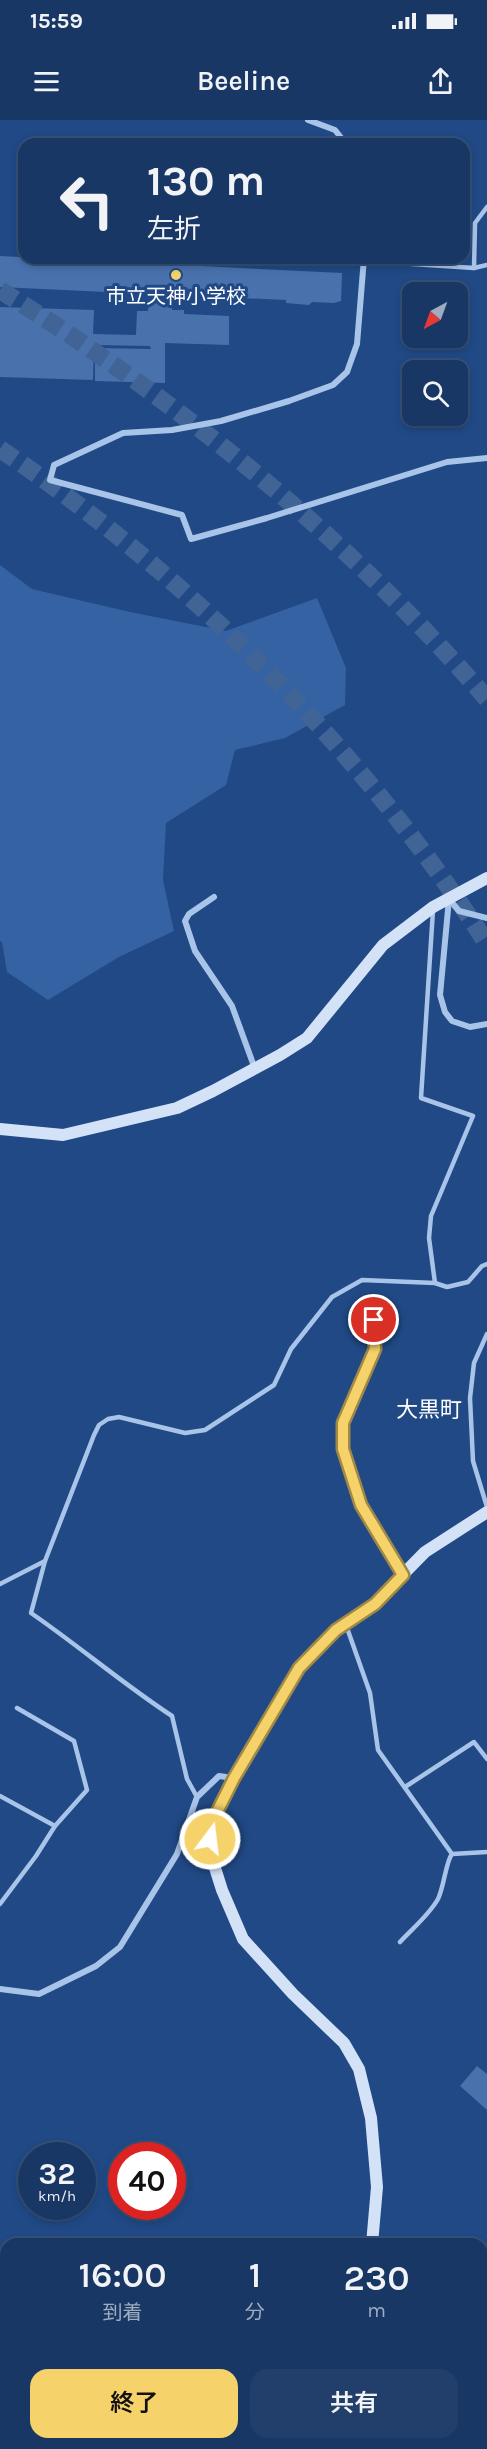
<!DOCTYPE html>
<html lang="ja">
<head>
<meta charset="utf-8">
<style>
	:root { --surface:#183764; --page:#213f6a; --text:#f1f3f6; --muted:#9facbf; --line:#365178; --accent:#f6d26a }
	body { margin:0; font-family:Karla,"Noto Sans JP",sans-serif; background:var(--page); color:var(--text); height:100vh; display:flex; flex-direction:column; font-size:22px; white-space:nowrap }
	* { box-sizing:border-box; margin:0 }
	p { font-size:20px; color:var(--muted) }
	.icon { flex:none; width:33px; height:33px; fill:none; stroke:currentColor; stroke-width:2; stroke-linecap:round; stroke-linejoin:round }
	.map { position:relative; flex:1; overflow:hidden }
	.drawer { position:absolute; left:0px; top:2118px; width:488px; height:212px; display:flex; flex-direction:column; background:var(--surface); border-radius:18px 18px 0 0; box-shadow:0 3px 9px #0003,0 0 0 2px var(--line) }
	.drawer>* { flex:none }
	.top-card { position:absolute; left:18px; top:18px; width:452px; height:126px; border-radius:18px; box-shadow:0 3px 9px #0003,0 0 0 2px var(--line); background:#183764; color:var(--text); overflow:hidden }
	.needle { width:39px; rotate:221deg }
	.fabs { position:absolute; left:402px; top:162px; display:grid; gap:12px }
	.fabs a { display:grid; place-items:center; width:66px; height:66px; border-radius:12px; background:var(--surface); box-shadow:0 3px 9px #0003,0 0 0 2px var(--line); font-size:30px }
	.speed { position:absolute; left:18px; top:2022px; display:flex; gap:12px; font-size:30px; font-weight:700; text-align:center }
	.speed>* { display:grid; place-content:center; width:78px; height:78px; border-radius:50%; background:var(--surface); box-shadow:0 3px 9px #0003,0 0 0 2px var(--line); line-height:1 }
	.speed small { font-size:15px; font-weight:400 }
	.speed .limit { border:9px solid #d22; background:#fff; color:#111 }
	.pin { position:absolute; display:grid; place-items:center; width:51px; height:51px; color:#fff; margin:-26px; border:3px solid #fff; border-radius:50%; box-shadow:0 2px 6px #0007 }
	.me { position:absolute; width:66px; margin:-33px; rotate:15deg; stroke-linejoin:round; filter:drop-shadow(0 0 4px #0008) }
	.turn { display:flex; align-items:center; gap:21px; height:126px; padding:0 30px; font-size:27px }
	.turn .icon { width:78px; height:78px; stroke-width:2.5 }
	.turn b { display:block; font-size:42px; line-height:51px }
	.eta { display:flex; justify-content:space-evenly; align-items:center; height:102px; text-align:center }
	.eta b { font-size:36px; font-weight:600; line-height:42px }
	.button { display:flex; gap:12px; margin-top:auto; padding:12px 30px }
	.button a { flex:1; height:69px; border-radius:18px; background:var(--accent); color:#111; font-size:24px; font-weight:600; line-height:69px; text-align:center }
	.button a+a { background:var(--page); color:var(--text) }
	.status { display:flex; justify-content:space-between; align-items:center; height:42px; padding:0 30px; background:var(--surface); direction:ltr }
	.status svg { height:16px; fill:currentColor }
	header { display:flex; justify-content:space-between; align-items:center; height:78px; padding:0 30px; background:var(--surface); font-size:27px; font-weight:600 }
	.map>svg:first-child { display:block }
	.green { fill:#3462a2 }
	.building { fill:#4972ad }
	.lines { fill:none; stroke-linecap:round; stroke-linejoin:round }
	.highway-tunnel { stroke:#416497; stroke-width:18; stroke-dasharray:18 9; stroke-linecap:butt }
	.lane { stroke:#a9c4e9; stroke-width:4.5 }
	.street { stroke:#a9c4e9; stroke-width:6 }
	.secondary { stroke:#d4e2f7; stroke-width:12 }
	.route-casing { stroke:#a08845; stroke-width:15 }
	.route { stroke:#f6d26a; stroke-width:10 }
	.poi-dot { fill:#f6d26a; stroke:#204985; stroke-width:2 }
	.labels { text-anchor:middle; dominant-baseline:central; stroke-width:6; stroke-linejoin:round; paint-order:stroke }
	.poi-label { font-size:20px; fill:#fff; stroke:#204985 }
	.quarter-label { font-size:22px; fill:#fff; stroke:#204985 }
</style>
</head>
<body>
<div class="status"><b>15:59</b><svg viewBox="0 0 49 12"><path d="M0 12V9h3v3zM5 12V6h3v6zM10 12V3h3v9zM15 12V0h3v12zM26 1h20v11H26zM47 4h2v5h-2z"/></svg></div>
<header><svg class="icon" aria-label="menu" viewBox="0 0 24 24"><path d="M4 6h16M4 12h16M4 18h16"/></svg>Beeline<svg class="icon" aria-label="share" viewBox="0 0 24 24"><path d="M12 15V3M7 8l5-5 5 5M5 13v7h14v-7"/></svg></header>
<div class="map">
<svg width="487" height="2329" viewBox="0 0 487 2329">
	<rect width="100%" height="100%" fill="#204985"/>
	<!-- green -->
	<path class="green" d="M0 445 32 469 130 492 226 511 317 478 346 548 345 585 285 618 235 630 226 665 166 703 163 760 174 811 119 837 48 880 7 852 2 822 0 821Z"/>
	<!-- building -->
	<g class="building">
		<path d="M0 136 342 153 341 181 334 183 312 182 309 185 286 183V180L173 175 172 190H184V194L229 196V225L165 223V263L95 261V228L151 229 150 226 94 225 93 260 0 257V187L94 190 93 214 136 215 137 191H148L149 174 0 167Z"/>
		<path d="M477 1946 487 1954V1990L460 1966Z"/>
	</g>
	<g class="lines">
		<!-- highway-tunnel -->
		<g class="highway-tunnel">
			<path d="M0 170C33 191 67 212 99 235 241 333 374 448 487 579"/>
			<path d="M0 329C189 456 364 632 487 824"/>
		</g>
		<!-- lane -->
		<g class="lane">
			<path d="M382 142 474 148 475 103 487 87"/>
			<path d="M474 148 487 145"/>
			<path d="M433 790 421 978 473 996 431 1096 429 1118 435 1163"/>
			<path d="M374 1200 375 1229 343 1303V1329L361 1385 401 1453"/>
			<path d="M487 1214 474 1243 470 1278 473 1341 487 1387"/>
			<path d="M0 1464 45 1441"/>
			<path d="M346 1505 370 1573 378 1630 452 1734C446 1741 444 1767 438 1779 429 1795 412 1809 400 1822"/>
			<path d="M405 1667 474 1622 487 1639"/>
			<path d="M0 1676 55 1706"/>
			<path d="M197 1677 187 1659 172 1596C123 1564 79 1526 31 1493L45 1441 94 1315 99 1305 108 1299 119 1297 185 1313 205 1310 274 1265 291 1229 332 1177 362 1160 435 1163 447 1167 468 1162 482 1146 487 1144"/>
			<path d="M452 1734 487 1732"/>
			<path d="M0 1784 36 1736 55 1706 87 1670 74 1621 17 1588"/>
		</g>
		<!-- street -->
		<g class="street">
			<path d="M308 0 335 10 346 24"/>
			<path d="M364 138 357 224 347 252 333 265 289 281 221 301 172 310 123 313 54 345 50 360 182 395 191 419 267 398 447 342 487 338"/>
			<path d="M214 777 189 794 185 801 195 831 232 886 255 949"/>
			<path d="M449 779 440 875 445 892 452 901 470 907 487 904"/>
			<path d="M449 779 459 791 487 798"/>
			<path d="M0 1869 39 1874 96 1846 120 1827 177 1734 197 1677 219 1656 233 1658"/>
			<path d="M308 2324 313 2329"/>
			<path d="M36 2329 38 2324"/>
		</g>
		<!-- secondary -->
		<g class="secondary">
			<path d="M0 1009 63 1015 177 988 213 971 280 935 307 918 383 825 433 787 487 758"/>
			<path d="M372 2124 377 2067 371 1998 359 1949 344 1923 293 1874 243 1819 222 1770 210 1732V1706L234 1658 299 1548 335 1510 375 1483 425 1432 487 1392"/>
			<path d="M327 2329 329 2324"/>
		</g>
	</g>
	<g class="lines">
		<defs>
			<path id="route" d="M210 1719V1706L234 1658 299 1548 336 1510 375 1484 403 1455 361 1385 343 1329V1303L375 1229 374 1200"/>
		</defs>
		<!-- route casing -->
		<use href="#route" class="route-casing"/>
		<!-- route -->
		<use href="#route" class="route"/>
	</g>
	<!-- markers -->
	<circle class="poi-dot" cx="176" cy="155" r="6"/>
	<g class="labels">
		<!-- poi labels -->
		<g class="poi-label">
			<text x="176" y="176">市立天神小学校</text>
		</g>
		<!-- quarter labels -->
		<g class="quarter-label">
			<text x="429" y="1290">大黒町</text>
		</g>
	</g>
</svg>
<div class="fabs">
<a><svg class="needle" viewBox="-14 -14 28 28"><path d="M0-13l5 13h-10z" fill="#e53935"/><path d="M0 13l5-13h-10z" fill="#9facbf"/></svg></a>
<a><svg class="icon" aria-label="search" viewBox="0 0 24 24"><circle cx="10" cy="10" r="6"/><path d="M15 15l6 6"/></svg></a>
</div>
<div class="speed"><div>32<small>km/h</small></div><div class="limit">40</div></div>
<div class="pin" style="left:374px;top:1200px;background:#d93025"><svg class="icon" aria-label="arrive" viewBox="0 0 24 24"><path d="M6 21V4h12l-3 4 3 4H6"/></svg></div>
<svg class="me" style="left:210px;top:1719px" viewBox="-20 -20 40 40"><circle r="17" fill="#f6d26a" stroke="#fff" stroke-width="3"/><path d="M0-11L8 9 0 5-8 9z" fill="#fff"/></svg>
<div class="top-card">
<div class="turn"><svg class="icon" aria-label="left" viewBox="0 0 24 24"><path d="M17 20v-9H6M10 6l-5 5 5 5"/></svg><div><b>130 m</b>左折</div></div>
</div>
<section class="drawer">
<div class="eta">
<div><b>16:00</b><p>到着</p></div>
<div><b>1</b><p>分</p></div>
<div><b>230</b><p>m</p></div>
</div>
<div class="button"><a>終了</a><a>共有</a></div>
</section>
</div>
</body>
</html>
